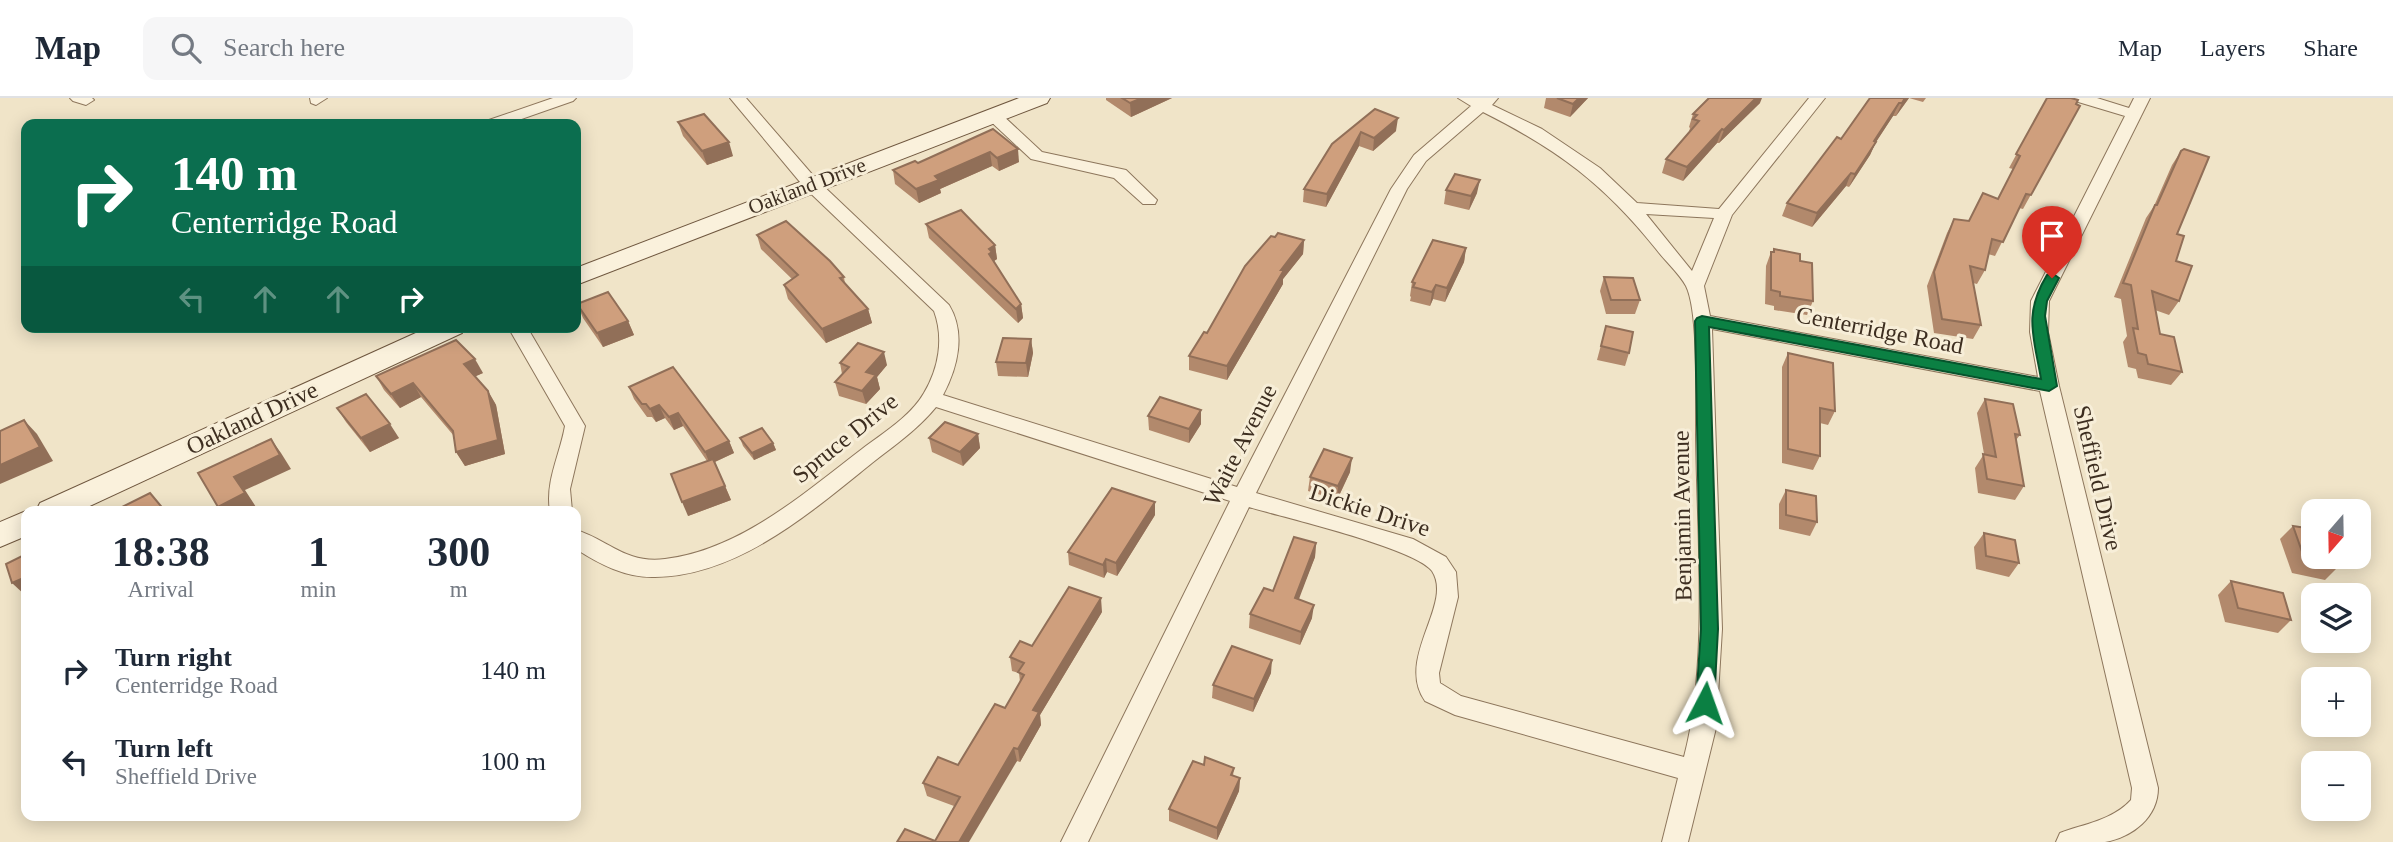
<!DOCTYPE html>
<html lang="en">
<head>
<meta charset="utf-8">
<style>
	:root { --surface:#fff; --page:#f6f6f7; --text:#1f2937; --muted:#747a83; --line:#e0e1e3 }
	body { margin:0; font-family:Georgia,serif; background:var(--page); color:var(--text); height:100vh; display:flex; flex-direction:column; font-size:26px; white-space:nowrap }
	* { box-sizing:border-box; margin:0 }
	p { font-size:23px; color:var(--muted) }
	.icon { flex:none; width:38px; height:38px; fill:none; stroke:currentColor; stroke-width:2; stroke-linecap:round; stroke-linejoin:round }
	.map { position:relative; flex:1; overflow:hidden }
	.details { position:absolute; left:21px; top:408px; width:560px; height:315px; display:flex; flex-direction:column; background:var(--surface); border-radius:14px; box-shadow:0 4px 18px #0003 }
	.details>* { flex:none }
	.hud { position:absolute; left:21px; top:21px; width:560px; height:214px; border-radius:14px; box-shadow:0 4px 18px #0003; background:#0b6e4f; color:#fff; overflow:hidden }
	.needle { width:46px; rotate:200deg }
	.tools { position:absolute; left:2301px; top:401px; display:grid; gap:14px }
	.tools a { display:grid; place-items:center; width:70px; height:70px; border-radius:14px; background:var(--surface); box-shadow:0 4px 18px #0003; font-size:35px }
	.pin { position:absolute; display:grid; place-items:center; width:60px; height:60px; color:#fff; margin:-72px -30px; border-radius:50% 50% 50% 0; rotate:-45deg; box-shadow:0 0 7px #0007 }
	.pin .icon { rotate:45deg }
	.me { position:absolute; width:77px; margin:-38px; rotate:4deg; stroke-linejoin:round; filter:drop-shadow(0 0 5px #0008) }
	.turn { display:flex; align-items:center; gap:24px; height:147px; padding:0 35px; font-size:32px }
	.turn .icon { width:91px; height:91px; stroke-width:2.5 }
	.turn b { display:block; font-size:49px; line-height:60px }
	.lanes { display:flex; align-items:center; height:66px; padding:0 35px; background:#0003; justify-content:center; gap:35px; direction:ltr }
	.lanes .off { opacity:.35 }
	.eta { display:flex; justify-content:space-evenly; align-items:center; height:119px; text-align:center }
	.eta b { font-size:42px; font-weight:600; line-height:49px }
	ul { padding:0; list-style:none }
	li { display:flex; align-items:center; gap:21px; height:91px; padding:0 35px }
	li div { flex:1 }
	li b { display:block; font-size:26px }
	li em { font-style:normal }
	header { display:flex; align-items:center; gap:42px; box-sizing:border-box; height:98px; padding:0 35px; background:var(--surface); border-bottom:2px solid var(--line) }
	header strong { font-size:33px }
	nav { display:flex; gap:38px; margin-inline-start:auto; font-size:24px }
	.search { width:490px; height:63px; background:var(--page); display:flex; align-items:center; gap:18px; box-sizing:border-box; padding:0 24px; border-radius:14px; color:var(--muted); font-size:26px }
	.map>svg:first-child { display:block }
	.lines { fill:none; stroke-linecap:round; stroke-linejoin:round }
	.minor-casing { stroke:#8d765c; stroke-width:2 }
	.secondary-casing { stroke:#6f573f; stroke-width:2 }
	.minor { fill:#faf1dc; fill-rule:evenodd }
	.secondary { fill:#faf1dc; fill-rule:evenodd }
	.wall { fill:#b2896c }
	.shaded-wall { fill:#916f58 }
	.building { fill:#cf9f7d; stroke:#916f58; stroke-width:2 }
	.route { fill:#0b8043; stroke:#07532c; stroke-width:2 }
	.labels { text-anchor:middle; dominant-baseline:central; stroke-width:6; stroke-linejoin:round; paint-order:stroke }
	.far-street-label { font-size:21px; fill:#3d2e20; stroke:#f7eed8 }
	.street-label { font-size:24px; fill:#3d2e20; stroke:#f7eed8 }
</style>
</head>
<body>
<header>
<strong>Map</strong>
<div class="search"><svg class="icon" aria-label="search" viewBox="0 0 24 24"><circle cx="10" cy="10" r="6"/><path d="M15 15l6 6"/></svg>Search here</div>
<nav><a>Map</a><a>Layers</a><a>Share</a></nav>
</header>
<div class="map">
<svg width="2393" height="744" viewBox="0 0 2393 744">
	<rect width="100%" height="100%" fill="#f0e4c8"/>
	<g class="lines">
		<defs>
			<g id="minor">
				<path d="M70 0H92L94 2 86 7 73 3Z"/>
				<path d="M310 0H327L316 7 311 5Z"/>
				<path d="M553 0H576L573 3 507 26H484L486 23Z"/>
				<path d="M730 0H746L817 82 949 207C966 235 958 269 943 297L1237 389 1391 91 1414 57 1471 8 1458 0H1498L1492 7 1542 31 1600 70 1637 105 1719 111 1809 0H1825L1732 117 1704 188 1710 218 2038 279 2030 234 2031 203 2125 18 2075 3 2072 0H2097L2129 10 2134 0H2150L2049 203 2048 234 2059 288 2158 690C2158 719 2133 739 2105 744 2090 744 2071 744 2056 744L2060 735C2084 726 2113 722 2131 702L2132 690 2040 293 1712 231 1722 531 1716 630 1688 744H1662L1678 680 1455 617 1425 603C1395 560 1454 506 1432 473 1415 450 1282 419 1249 409L1088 744H1061L1230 403 936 309C918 331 895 347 872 365 811 414 738 478 655 479 626 480 599 466 576 451V432C609 442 625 466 665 461 740 452 803 396 862 351 883 335 910 319 924 295 939 270 944 240 934 213L805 90ZM1483 14C1557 51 1604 86 1656 151 1665 163 1679 175 1686 188 1699 214 1696 304 1696 336 1697 436 1709 564 1684 659L1461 598 1440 585 1439 575 1458 499 1456 474 1446 459 1413 441 1256 395 1407 91 1426 63ZM1646 116 1714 120 1692 173Z"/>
				<path d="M993 12 999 14 1042 54 1126 72 1157 102 1155 106H1143L1114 80 1031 61 987 20 985 17 987 14Z"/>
				<path d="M508 229H527L585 328 570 391 572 413H550C545 383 560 357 565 328Z"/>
			</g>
			<g id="secondary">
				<path d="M1019 0H1050L1047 5 576 187V170Z"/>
				<path d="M429 229H466L462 235 79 413H36L40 405Z"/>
				<path d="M26 413V438L0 449V424Z"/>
			</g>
		</defs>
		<!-- minor casing -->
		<use href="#minor" class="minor-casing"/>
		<!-- secondary casing -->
		<use href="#secondary" class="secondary-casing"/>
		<!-- minor -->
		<use href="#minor" class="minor"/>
		<!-- secondary -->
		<use href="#secondary" class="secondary"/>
	</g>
	<!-- wall -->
	<g class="wall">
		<path d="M1106 0H1172L1131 19 1106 2Z"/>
		<path d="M1546 0H1588L1570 19 1544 10Z"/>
		<path d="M1870 0H1926L1923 4 1909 0 1896 18H1893L1876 44 1870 57 1849 89 1846 88 1812 129 1782 118 1787 105 1841 41Z"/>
		<path d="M2047 0 2080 8 2023 111 2019 110 1995 158 1988 156 1985 172 1977 186 1973 185 1981 227 1973 241 1934 235 1927 188 1947 135 1954 121 1969 123 1998 100 2013 71 2009 70Z"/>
		<path d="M1760 5 1719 45H1717L1683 83 1662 75 1666 61 1689 34 1690 30 1689 29 1693 16Z"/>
		<path d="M1375 11 1396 33 1373 53 1359 48 1326 109 1303 104 1304 91Z"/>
		<path d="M678 24 733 58 707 67 683 38Z"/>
		<path d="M993 31 1019 64 999 73 992 68 940 91 941 95 919 105 895 86 893 72 918 65Z"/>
		<path d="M2181 53 2176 163 2179 203 2169 217 2155 212 2160 236 2182 274 2171 287 2138 280 2136 271 2128 269 2123 244 2127 238 2121 201 2114 199 2146 120 2154 108 2172 67Z"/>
		<path d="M1446 92 1477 95 1469 112 1444 106Z"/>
		<path d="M926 126 995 147 997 161 994 163 1021 206 1023 220 1018 225 929 140Z"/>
		<path d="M757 137 844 179 845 186 868 211 872 225 826 245 788 201 784 187 792 181 761 151Z"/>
		<path d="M1275 139 1304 142 1303 156 1283 181V186L1227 282 1189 272V258L1207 235Z"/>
		<path d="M1466 150 1464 164 1445 204 1433 201 1430 208 1410 203 1411 199 1410 198 1412 184Z"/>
		<path d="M1774 151 1800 163 1813 203 1807 217 1774 212V208L1765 206 1766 168 1771 154H1773Z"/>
		<path d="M1604 179 1640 202 1635 216H1606L1600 193Z"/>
		<path d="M577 206 628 223 634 237 603 249 583 220Z"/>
		<path d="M1606 228 1629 255 1625 268 1597 262Z"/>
		<path d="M1031 241 1033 255 1028 279 998 278 996 264Z"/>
		<path d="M1788 255 1835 313 1828 327 1820 325V358L1813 372 1782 365V269Z"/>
		<path d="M840 265 887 267 877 279 880 291 866 306 839 298 835 284 842 276Z"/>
		<path d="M483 275 475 278 488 293 496 307 505 356 465 368 456 354 454 338 421 299 400 310 384 292 376 278Z"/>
		<path d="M629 289 729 343 734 355 715 364 731 402 688 418 707 363 683 328 674 332 665 320 656 324 652 319H647L634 301Z"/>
		<path d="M1985 301 2020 337 2016 342 2024 388 2015 402 1978 395 1975 370 1984 356 1977 315Z"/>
		<path d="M337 310 399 340 370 354 346 324Z"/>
		<path d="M1201 312V326L1189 345 1149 332 1148 318Z"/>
		<path d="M978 336 980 350 963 368 932 354 929 340Z"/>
		<path d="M740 340 773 345 776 352 754 362 743 348Z"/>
		<path d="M1350 374 1337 402 1308 393 1310 379Z"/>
		<path d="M1786 392 1817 424 1810 438 1779 431V406Z"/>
		<path d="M1155 417 1117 478 1107 474 1104 480 1069 467 1068 454Z"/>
		<path d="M2293 428 2339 468 2325 482 2292 475 2280 441Z"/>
		<path d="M1984 435 2019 465 2009 479 1976 471 1974 449Z"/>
		<path d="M1316 445 1315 459 1298 501 1312 520 1300 547 1249 530 1250 516Z"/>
		<path d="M2231 483 2291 522 2278 535 2225 524 2218 497Z"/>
		<path d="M1102 514 1040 617 1041 627 1020 664 1017 663 935 743 954 708 927 698 923 685 958 667 1005 610 1020 584 1019 575 1012 573 1010 559Z"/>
		<path d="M1271 575 1253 614 1212 600 1213 587Z"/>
		<path d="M1204 667 1234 670 1233 678 1240 680 1239 693 1217 742 1169 723V711Z"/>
	</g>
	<!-- shaded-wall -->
	<g class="shaded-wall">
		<path d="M1142 0H1172L1131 19 1130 5Z"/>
		<path d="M1579 0H1588L1570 19 1573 6Z"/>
		<path d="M1756 0H1762L1760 5 1719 45 1724 32Z"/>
		<path d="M1905 0H1909L1896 18 1902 5Z"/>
		<path d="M1899 5 1893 18 1876 44 1870 57 1849 89 1855 76 1874 43Z"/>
		<path d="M1398 20 1396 33 1373 53 1374 40Z"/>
		<path d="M1722 31 1717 45 1683 83 1687 69Z"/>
		<path d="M1361 34 1359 48 1326 109 1327 96Z"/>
		<path d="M729 44 733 58 707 67 702 53Z"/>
		<path d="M1018 51 1019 64 999 73 997 60Z"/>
		<path d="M990 54 992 68 940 91 941 95 919 105 916 91 935 78Z"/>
		<path d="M1851 75 1846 88 1812 129 1817 115Z"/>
		<path d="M1480 82 1477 95 1469 112 1471 98Z"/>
		<path d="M1304 142 1303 156 1283 181V186L1227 282V268L1281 172Z"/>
		<path d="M995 147 997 161 994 163 991 170 989 151Z"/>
		<path d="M1466 150 1464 164 1445 204 1447 190Z"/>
		<path d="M1436 187 1433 201 1430 208 1432 194Z"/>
		<path d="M1021 206 1023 220 1018 225 1016 211Z"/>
		<path d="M868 211 872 225 826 245 822 231Z"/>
		<path d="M628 223 634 237 603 249 597 235Z"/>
		<path d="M1031 241 1033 255 1028 279 1026 265Z"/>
		<path d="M884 254 887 267 877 279 880 291 866 306 862 293 866 274Z"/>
		<path d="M475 261 483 275 472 280 464 266Z"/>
		<path d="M413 285 421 299 400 310 391 296Z"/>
		<path d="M488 293 496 307 505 356 465 368 456 354Z"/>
		<path d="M659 307 665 320 656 324 650 311Z"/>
		<path d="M1201 312V326L1189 345V331Z"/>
		<path d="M678 315 683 328 674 332 669 319Z"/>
		<path d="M24 322 37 336 53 363 0 386V367Z"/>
		<path d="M390 326 399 340 370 354 361 340Z"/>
		<path d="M978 336 980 350 963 368 960 354Z"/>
		<path d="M271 341 281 355 291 371 245 392 256 409 248 413H221L218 409 234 379Z"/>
		<path d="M729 343 734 355 710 366 705 354Z"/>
		<path d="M773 345 776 352 754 362 752 355Z"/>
		<path d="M1352 360 1350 374 1337 402 1338 388Z"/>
		<path d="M725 388 731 402 688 418 682 404Z"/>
		<path d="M1155 404V417L1117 478 1116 465Z"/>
		<path d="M1316 445 1315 459 1294 514 1295 500Z"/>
		<path d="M1106 461 1107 474 1104 480 1103 467Z"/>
		<path d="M26 479V498L12 485Z"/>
		<path d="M1101 500 1102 514 1040 617 1041 627 1020 664 1018 651 1033 612Z"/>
		<path d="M1314 507 1312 520 1300 547 1301 534Z"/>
		<path d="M1272 562 1271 575 1253 614 1254 601Z"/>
		<path d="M1014 650 1017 663 969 744H959Z"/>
		<path d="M1240 680 1239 693 1217 742V730Z"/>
	</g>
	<!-- building -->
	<g class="building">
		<path d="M1122 0H1142L1130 5Z"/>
		<path d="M1557 0H1579L1573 6Z"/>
		<path d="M1709 0H1756L1724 32 1722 31 1687 69 1666 61 1699 23 1693 21 1697 17 1693 16Z"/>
		<path d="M1870 0H1905L1902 5H1899L1874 43 1876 44 1855 76 1851 75 1817 115 1787 105 1837 39 1841 41Z"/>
		<path d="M2047 0H2071L2078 2 2076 6 2080 8 2031 97 2026 96 2003 144 1992 141 1985 172 1970 168 1981 227 1942 221 1934 174 1954 121 1969 123 1983 95 1998 101 2020 58 2016 56Z"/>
		<path d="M1375 11 1398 20 1374 40 1361 34 1327 96 1304 91 1332 46Z"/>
		<path d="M704 16 729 44 702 53 678 24Z"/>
		<path d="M993 31 1018 51 997 60 990 54 935 78 939 82 916 91 893 72 915 63 918 65Z"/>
		<path d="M2184 51 2209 59 2177 136 2184 138 2176 163 2192 168 2179 203 2152 193 2160 236 2174 239 2182 274 2148 266 2146 257 2138 255 2133 230 2138 231 2131 187 2123 185 2155 107H2157L2181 53Z"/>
		<path d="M1455 76 1480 82 1471 98 1446 92Z"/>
		<path d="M961 112 995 147 989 151 992 154 989 156 1021 206 1016 211 926 126Z"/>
		<path d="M786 123 830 163 844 179 840 180 868 211 822 231 784 187 798 177 757 137Z"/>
		<path d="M1278 135 1304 142 1281 172H1284L1227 268 1189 258 1204 234 1207 235 1245 168 1271 138 1275 139Z"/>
		<path d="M1433 142 1466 150 1447 190 1436 187 1432 194 1413 189 1415 185 1412 184Z"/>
		<path d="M1774 151 1800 156V163L1812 165 1813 203 1780 198V194L1771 192V154H1774Z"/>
		<path d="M1604 179 1633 180 1640 202H1611Z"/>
		<path d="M608 194 628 223 597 235 577 206Z"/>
		<path d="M1606 228 1633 234 1629 255 1601 248Z"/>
		<path d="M1003 240 1031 241 1026 265 996 264Z"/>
		<path d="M456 242 475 261 464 266 488 293 498 342 456 354 453 333 413 285 391 296 376 278Z"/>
		<path d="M858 245 884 254 866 274 876 277 862 293 835 284 849 269 840 265Z"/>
		<path d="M1788 255 1833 265 1835 313 1820 310V358L1788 351Z"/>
		<path d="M673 269 729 343 705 354 678 315 669 319 659 307 650 311 646 306H642L629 289Z"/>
		<path d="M366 296 390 326 361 340 337 310Z"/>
		<path d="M1160 299 1201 312 1189 331 1148 318Z"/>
		<path d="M1985 301 2013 306 2020 337 2015 336 2024 388 1987 381 1983 356 1996 359Z"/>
		<path d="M24 322 40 349 0 367V333Z"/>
		<path d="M945 324 978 336 960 354 929 340Z"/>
		<path d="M762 330 773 345 752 355 740 340Z"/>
		<path d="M271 341 280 357 234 379 245 395 218 409 198 375Z"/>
		<path d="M1324 351 1352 360 1338 388 1310 379Z"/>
		<path d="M713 361 725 388 682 404 671 376Z"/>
		<path d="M1112 390 1155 404 1116 465 1106 461 1103 467 1068 454Z"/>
		<path d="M1786 392 1816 398 1817 424 1786 417Z"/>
		<path d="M150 395 165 413H114Z"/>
		<path d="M2293 428 2314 431V458H2335L2339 468 2305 462Z"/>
		<path d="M1984 435 2015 442 2019 465 1986 458Z"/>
		<path d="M1294 439 1316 445 1295 500 1314 507 1301 534 1250 516 1264 490 1273 493Z"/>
		<path d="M26 456V479L12 485 6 466Z"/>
		<path d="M2231 483 2283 495 2291 522 2238 510Z"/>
		<path d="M1069 489 1101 500 1033 612 1039 614 1018 651 1014 650 959 744H897L905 731 935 743 960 699 923 685 938 659 958 667 995 606 1005 610 1024 577 1018 574 1024 565 1010 559 1020 543 1032 548Z"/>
		<path d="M1232 548 1272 562 1254 601 1213 587Z"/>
		<path d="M1205 659 1234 670 1231 677 1240 680 1217 730 1169 711 1193 663 1204 667Z"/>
	</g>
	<!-- route -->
	<path class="route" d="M2052 175 2059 180 2047 203 2045 218 2057 288 2049 293 1709 229 1718 531 1714 605 1712 611 1705 613 1698 611 1696 605 1701 531 1695 223 1697 220 1702 218 2041 281C2034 239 2023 216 2047 177Z"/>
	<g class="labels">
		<!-- far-street labels -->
		<g class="far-street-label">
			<text transform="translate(807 88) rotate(-21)">Oakland Drive</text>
		</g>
		<!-- street labels -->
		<g class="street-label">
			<text transform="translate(1880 232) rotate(11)">Centerridge Road</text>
			<text transform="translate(252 320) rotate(-25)">Oakland Drive</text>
			<text transform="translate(845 340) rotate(-39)">Spruce Drive</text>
			<text transform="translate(1240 347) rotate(-63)">Waite Avenue</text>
			<text transform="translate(2098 380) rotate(77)">Sheffield Drive</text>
			<text transform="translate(1370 412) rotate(18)">Dickie Drive</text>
			<text transform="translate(1682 418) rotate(-91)">Benjamin Avenue</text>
		</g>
	</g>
</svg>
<div class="tools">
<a><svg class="needle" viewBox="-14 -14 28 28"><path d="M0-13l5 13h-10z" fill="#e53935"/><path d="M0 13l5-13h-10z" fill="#747a83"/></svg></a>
<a><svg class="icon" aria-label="layers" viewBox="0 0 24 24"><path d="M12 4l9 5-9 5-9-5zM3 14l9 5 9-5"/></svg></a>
<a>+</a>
<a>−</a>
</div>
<div class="pin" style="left:2052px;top:180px;background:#d93025"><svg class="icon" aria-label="arrive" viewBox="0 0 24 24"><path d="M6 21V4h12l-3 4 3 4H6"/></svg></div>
<svg class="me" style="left:1705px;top:605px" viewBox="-20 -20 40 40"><path d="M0-17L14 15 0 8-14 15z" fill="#0b8043" stroke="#fff" stroke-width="4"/></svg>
<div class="hud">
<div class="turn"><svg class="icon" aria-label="right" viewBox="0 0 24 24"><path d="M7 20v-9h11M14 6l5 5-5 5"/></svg><div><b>140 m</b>Centerridge Road</div></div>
<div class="lanes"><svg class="icon off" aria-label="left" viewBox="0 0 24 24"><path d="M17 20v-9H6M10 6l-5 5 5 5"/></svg><svg class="icon off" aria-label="ahead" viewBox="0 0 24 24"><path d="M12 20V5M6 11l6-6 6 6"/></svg><svg class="icon off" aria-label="ahead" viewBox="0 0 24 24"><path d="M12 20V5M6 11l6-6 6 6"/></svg><svg class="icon" aria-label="right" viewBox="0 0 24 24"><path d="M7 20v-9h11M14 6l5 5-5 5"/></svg></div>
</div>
<section class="details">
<div class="eta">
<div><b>18:38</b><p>Arrival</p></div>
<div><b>1</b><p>min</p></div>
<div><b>300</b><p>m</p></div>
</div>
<ul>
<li><svg class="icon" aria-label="right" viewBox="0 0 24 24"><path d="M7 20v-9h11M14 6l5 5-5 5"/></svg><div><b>Turn right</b><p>Centerridge Road</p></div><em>140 m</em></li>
<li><svg class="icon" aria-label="left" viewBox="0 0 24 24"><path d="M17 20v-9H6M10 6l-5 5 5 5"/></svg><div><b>Turn left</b><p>Sheffield Drive</p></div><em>100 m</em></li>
</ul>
</section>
</div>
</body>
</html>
